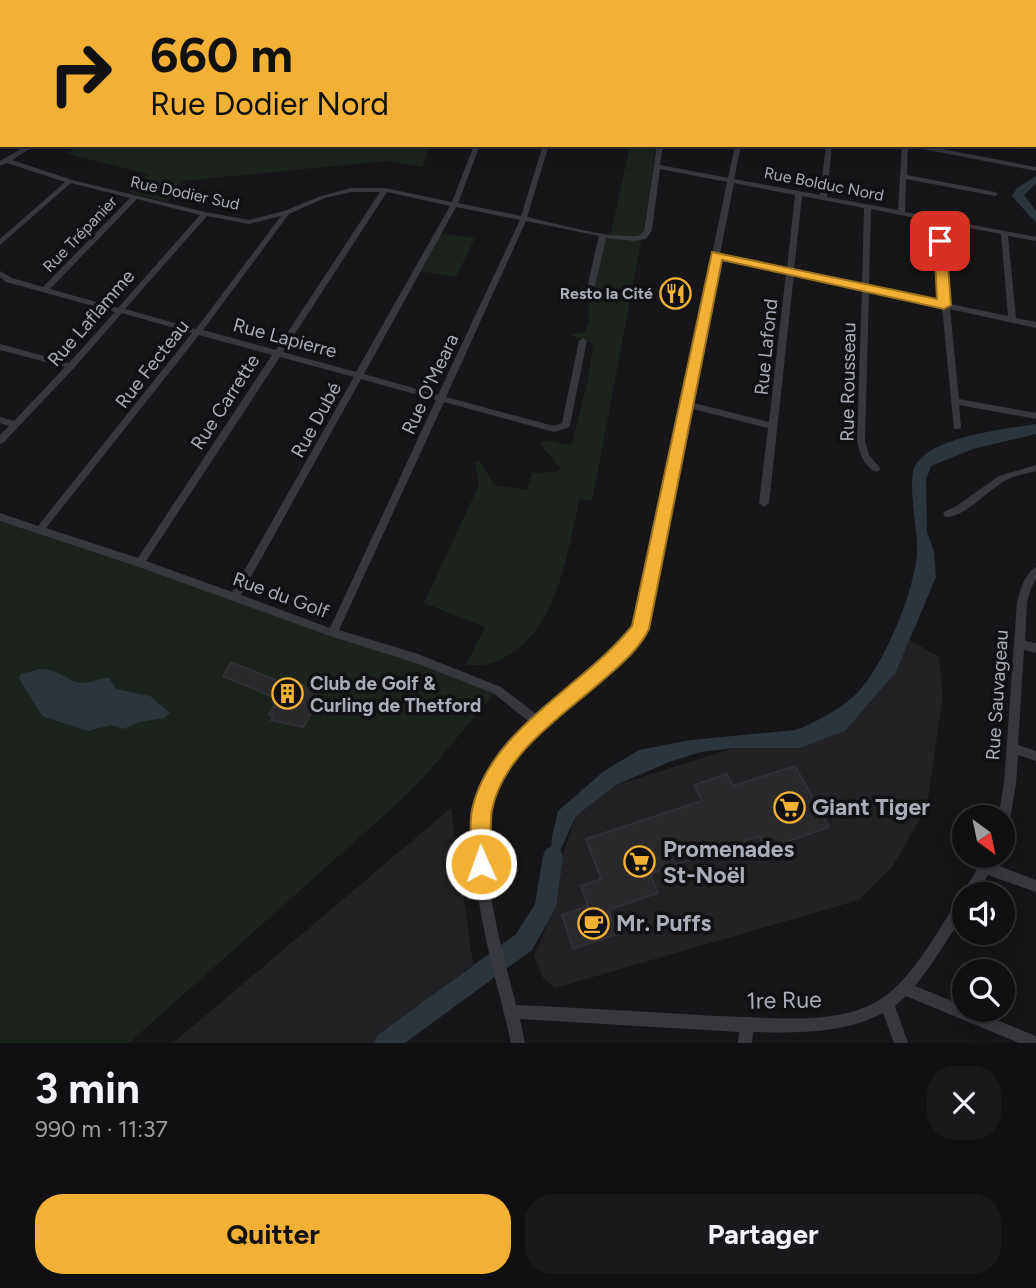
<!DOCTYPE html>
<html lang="fr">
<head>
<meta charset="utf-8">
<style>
	:root { --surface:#101012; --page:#19191b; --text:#f1f3f6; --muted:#9c9d9f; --line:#303032; --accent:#f2b134 }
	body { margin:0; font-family:Figtree,sans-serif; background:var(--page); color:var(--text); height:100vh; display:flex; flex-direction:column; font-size:26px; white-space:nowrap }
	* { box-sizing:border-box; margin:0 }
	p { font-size:23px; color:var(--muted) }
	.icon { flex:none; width:38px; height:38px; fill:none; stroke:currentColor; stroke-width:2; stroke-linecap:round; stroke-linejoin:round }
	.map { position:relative; height:1043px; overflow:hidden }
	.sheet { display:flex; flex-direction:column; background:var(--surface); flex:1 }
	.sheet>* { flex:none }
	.guide { position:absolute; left:0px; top:0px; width:1036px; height:147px; box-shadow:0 4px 18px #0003,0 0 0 2px var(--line); background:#f2b134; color:#111; overflow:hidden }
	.needle { width:46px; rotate:147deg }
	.tools { position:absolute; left:952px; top:805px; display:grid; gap:14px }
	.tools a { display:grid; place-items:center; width:63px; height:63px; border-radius:50%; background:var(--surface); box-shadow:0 4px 18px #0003,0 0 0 2px var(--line); font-size:35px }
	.pin { position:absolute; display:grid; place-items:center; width:60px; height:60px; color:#fff; margin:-30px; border-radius:14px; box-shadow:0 4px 10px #0006 }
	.me { position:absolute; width:77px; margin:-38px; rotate:358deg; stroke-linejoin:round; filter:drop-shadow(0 0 5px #0008) }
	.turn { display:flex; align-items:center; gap:24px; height:147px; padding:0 35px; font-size:32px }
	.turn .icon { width:91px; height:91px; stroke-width:2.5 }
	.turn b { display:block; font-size:49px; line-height:60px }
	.round { display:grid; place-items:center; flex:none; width:74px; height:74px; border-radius:28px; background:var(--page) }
	.head { display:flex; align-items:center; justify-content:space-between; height:119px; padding:0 35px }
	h1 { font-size:42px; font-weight:700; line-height:52px }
	.button { display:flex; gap:14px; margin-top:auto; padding:14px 35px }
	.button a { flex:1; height:80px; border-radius:28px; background:var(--accent); color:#111; font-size:28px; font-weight:700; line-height:80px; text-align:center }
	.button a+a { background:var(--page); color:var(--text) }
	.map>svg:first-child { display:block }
	.built { fill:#222225 }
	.green { fill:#1c231d }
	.water { fill:#2c353c }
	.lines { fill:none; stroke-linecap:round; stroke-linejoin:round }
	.river { fill:#2c353c; fill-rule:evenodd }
	.building { fill:#29292c; stroke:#303034; stroke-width:2 }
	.minor { fill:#37383d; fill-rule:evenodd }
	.major { fill:#53555c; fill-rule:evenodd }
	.route { fill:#f2b134; stroke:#9d7322; stroke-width:2 }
	.labels { text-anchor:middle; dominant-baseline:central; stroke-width:7; stroke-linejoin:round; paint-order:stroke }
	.far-street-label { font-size:16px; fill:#a8adb8; stroke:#111113 }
	.far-poi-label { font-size:16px; font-weight:bold; fill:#a8adb8; stroke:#111113; text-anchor:end }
	.street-label { font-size:19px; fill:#a8adb8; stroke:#111113 }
	.poi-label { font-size:19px; font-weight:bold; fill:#a8adb8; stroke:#111113; text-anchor:start }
	.near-poi-label { font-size:23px; font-weight:bold; fill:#a8adb8; stroke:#111113; text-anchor:start }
	.near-street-label { font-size:23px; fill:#a8adb8; stroke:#111113 }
</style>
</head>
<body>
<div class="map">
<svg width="1036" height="1043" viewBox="0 0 1036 1043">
	<rect width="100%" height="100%" fill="#161618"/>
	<!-- built -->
	<g class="built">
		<path d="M0 0H217L229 2H2L0 113Z"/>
		<path d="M910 640 939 657 943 694 927 806 893 866 859 900 555 988 543 978 534 956 545 930 555 878 576 816 616 785 735 748H800L896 672Z"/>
		<path d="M451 808 473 964 375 1043H173Z"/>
	</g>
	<!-- green -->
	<g class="green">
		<path d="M78 145H431L422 167 387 161 182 181 167 202 129 192 148 174 67 154Z"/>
		<path d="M630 145H656L643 232 592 501 580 499C565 558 558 639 492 663 485 666 474 665 466 665L485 627 424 603 479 485 475 461H480L494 485 527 490 532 473 557 472 561 469 539 443C553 437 558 446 572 444L588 380 593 346 588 341 570 335 585 332 589 323V302L579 290 582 286H595L605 238H610Z"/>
		<path d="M439 233 475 238 456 277 418 271Z"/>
		<path d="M0 517 497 690 424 777 399 802 129 1043H0Z"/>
	</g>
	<!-- water -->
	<g class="water">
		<path d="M1036 176V184L1024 195 1036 211V223L1012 196 1017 188Z"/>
		<path d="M1036 424V434L973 449 931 466 926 480 927 532 934 552 936 577 896 672 845 731 800 748H735L701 752 669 762 616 785 576 816 549 875 552 837 558 811 604 771 639 750 691 740 796 730C815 723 846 706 859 691 885 663 917 586 917 549 918 529 906 479 916 464 935 436 1005 429 1036 424Z"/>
		<path d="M40 669C56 669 63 677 76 682 87 686 99 677 109 678L116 689 150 696 170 713 164 718 140 722 123 729 111 725 88 731 42 716 19 678 21 674Z"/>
	</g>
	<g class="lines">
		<!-- river -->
		<g class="river">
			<path d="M882 0H891L892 2H883Z"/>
			<path d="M1034 54 1036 55V61L1034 60Z"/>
			<path d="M553 846 560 849 563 856 556 907 532 950 405 1043H374L378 1035 516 934 535 904 543 856 546 849Z"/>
		</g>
	</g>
	<!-- building -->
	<g class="building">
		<path d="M231 662 292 687 295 682 319 693 309 708 313 710 303 727 271 720 273 717 269 715 278 699 223 676Z"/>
		<path d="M795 766 829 827 766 849 759 836 650 874 658 893 608 910 617 934 573 949 562 915 588 906 581 886 601 879 586 839 702 801 694 785 727 774 733 786Z"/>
	</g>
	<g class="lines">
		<!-- minor -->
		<g class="minor">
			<path d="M216 0H228L233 2H220Z"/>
			<path d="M284 0H290L288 2H282Z"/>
			<path d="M403 0H416L417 1 408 2Z"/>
			<path d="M472 0H478L477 2H472Z"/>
			<path d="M529 0H535L534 2H529Z"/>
			<path d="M591 0H597L596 2H591Z"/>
			<path d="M629 0H635V2H630Z"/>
			<rect x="713" y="0" width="6" height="2"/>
			<path d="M834 0H840V2H835Z"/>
			<path d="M2 112V116L0 117V113Z"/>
			<path d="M28 145H36L12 160 72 180 205 212 249 220 284 211 321 196 351 188H385L452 202 474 145H480L458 203 521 216 543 145H549L527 217C554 223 617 241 641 235L644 230 657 145H663L660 165 728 178 735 145H741L734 179 820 195 826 145H832L827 197 898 210 902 145H921L1036 167V171L908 146 907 175 995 192 998 194 995 196 906 179 905 212 1036 237V241L1008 236 1016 318 1036 322V328L950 309 959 399 1036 413V419L959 405 961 427 960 429H954L942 307 869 291 865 441 869 455 881 469 876 472C864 466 860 454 857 441L862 289 794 274 769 503 764 507 759 503 768 428 689 408 645 629 634 647 622 660C586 695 542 722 511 762 463 823 499 936 516 1005 566 1007 616 1010 666 1013 692 1015 719 1016 746 1017 787 1019 844 1023 881 999 912 979 939 929 959 898L964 897V914L933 962 915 986 964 1006V1010H972L1036 1036V1043H1019L906 996 895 1006 908 1043H894L883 1013C843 1034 797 1033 753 1032L752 1043H738L739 1032 520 1019 525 1043H511C495 968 453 850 487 778 498 757 515 740 532 724L493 693 416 663 333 637 136 566 0 521V513L38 526 192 333 122 313 74 368 3 443 0 444V435L9 426 0 423V417L14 421 65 367 0 350V344L69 363 115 312 6 282 0 277V271L12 278 43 287 130 198 71 183 0 245V239L65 182 7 163 0 166V161ZM660 169 727 182 635 628C609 664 573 688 540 717L501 687 418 654 339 630 444 402 554 432 569 427 570 425 587 341 583 338 579 341 562 423 554 426 446 397 526 221 599 236 588 284 589 286H595L606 238 634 241 646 239 652 230ZM734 183 795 195 787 268 720 254ZM351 192H380L276 350 203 330 289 214 325 198ZM387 192 450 206 356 372 283 352ZM802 196 864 208 862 285 794 270ZM137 199 200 215 118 308 50 289ZM456 207 520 220 438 395 364 374ZM871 209 935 222 942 302 869 286ZM207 216 249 224 281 216 196 329 125 309ZM942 223 1001 234 1008 316 950 304ZM719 258 786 273 769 422 690 402ZM199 335 272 355 138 558 46 528ZM280 357 354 377 232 592 146 561ZM361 379 436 400 330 628 241 595Z"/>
			<path d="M1036 465V471C1025 474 1012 476 1003 482 986 492 964 518 945 517L943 514 945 511 955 507 999 476Z"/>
			<path d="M1036 567V579L1032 586 1027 602 1025 641 1036 643V653L1024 650 1018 745 1036 751V761L1018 755 1016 784 1009 825 1007 829 1003 831V817H998L1004 784 1017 602C1021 589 1024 574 1036 567Z"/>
			<path d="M985 856H998L994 864 1036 880V892L988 875 977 894H964V896V894L965 889Z"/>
		</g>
		<!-- major -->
		<g class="major">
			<path d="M600 0 621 2H602Z"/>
			<rect x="1034" y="61" width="2" height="4"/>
		</g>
	</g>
	<!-- route -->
	<path class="route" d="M940 238 946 241 951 305 944 309 722 260 649 629C639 650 619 666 602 681 562 716 503 754 492 810 489 827 492 847 492 864L489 871 481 875 474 871 471 864C471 847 469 827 472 810 489 729 583 687 632 626L712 252 937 299 934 241Z"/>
	<!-- icons -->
	<defs>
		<symbol id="restaurant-ring" viewBox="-11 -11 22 22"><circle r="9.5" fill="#111113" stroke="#f2b134" stroke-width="1.5"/><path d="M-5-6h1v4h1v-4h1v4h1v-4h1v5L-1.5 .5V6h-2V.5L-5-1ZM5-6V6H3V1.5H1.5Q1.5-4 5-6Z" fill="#f2b134"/></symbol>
		<symbol id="building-ring" viewBox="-11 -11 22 22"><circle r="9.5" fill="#111113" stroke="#f2b134" stroke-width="1.5"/><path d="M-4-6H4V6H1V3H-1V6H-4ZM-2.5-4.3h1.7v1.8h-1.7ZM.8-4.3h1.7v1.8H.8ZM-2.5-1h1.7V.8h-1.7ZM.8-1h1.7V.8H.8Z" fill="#f2b134"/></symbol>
		<symbol id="supermarket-ring" viewBox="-11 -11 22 22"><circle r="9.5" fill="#111113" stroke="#f2b134" stroke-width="1.5"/><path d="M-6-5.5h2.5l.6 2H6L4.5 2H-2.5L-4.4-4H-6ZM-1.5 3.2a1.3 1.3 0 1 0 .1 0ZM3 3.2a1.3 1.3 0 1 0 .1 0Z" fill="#f2b134"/></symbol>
		<symbol id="cafe-ring" viewBox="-11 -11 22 22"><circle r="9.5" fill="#111113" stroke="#f2b134" stroke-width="1.5"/><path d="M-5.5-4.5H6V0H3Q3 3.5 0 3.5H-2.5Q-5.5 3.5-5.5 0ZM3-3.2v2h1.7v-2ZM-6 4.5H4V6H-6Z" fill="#f2b134"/></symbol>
	</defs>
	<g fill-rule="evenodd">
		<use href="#restaurant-ring" x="658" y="276" width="35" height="35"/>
		<use href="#building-ring" x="270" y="676" width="35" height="35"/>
		<use href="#supermarket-ring" x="772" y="790" width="35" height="35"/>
		<use href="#supermarket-ring" x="622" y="844" width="35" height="35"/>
		<use href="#cafe-ring" x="576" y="906" width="35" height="35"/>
	</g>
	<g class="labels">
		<!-- far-street labels -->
		<g class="far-street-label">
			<text transform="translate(824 184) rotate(11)">Rue Bolduc Nord</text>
			<text transform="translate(185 193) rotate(12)">Rue Dodier Sud</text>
			<text transform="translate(80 234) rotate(-46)">Rue Trépanier</text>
		</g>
		<!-- far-poi labels -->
		<g class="far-poi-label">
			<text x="653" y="293">Resto la Cité</text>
		</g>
		<!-- street labels -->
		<g class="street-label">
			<text transform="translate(91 318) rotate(-49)">Rue Laflamme</text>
			<text transform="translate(285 338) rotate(15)">Rue Lapierre</text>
			<text transform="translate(766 347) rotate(-84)">Rue Lafond</text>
			<text transform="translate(152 364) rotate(-52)">Rue Fecteau</text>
			<text transform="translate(848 382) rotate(-89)">Rue Rousseau</text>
			<text transform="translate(430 384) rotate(-65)">Rue O'Meara</text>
			<text transform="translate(225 402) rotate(-57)">Rue Carrette</text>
			<text transform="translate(316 420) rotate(-61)">Rue Dubé</text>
			<text transform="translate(281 595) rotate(20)">Rue du Golf</text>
			<text transform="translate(997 695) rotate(-86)">Rue Sauvageau</text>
		</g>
		<!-- poi labels -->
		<g class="poi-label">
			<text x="310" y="683">Club de Golf &amp;<tspan x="310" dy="22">Curling de Thetford</tspan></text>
		</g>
		<!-- near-poi labels -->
		<g class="near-poi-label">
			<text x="812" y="807">Giant Tiger</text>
			<text x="663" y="849">Promenades<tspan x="663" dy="26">St-Noël</tspan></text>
			<text x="616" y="923">Mr. Puffs</text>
		</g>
		<!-- near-street labels -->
		<g class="near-street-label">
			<text transform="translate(784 1000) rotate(-1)">1re Rue</text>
		</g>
	</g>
</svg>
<div class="tools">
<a><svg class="needle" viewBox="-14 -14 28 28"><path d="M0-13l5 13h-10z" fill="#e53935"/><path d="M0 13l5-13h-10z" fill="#9c9d9f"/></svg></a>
<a><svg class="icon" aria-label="sound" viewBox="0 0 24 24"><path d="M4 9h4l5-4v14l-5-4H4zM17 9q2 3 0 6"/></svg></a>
<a><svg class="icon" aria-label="search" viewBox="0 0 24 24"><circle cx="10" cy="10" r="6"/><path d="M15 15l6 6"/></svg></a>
</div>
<div class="pin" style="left:940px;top:241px;background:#d93025"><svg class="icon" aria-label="arrive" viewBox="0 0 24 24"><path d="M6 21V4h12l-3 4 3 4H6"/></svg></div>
<svg class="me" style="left:481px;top:864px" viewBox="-20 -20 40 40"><circle r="17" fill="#f2b134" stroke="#fff" stroke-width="3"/><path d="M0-11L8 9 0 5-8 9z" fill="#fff"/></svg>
<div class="guide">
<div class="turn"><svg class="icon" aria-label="right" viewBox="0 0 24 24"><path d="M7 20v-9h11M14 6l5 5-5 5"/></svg><div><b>660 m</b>Rue Dodier Nord</div></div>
</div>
</div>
<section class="sheet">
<div class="head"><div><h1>3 min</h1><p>990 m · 11:37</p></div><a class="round"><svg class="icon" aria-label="close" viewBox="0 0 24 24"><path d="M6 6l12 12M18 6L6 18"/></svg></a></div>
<div class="button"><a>Quitter</a><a>Partager</a></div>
</section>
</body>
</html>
